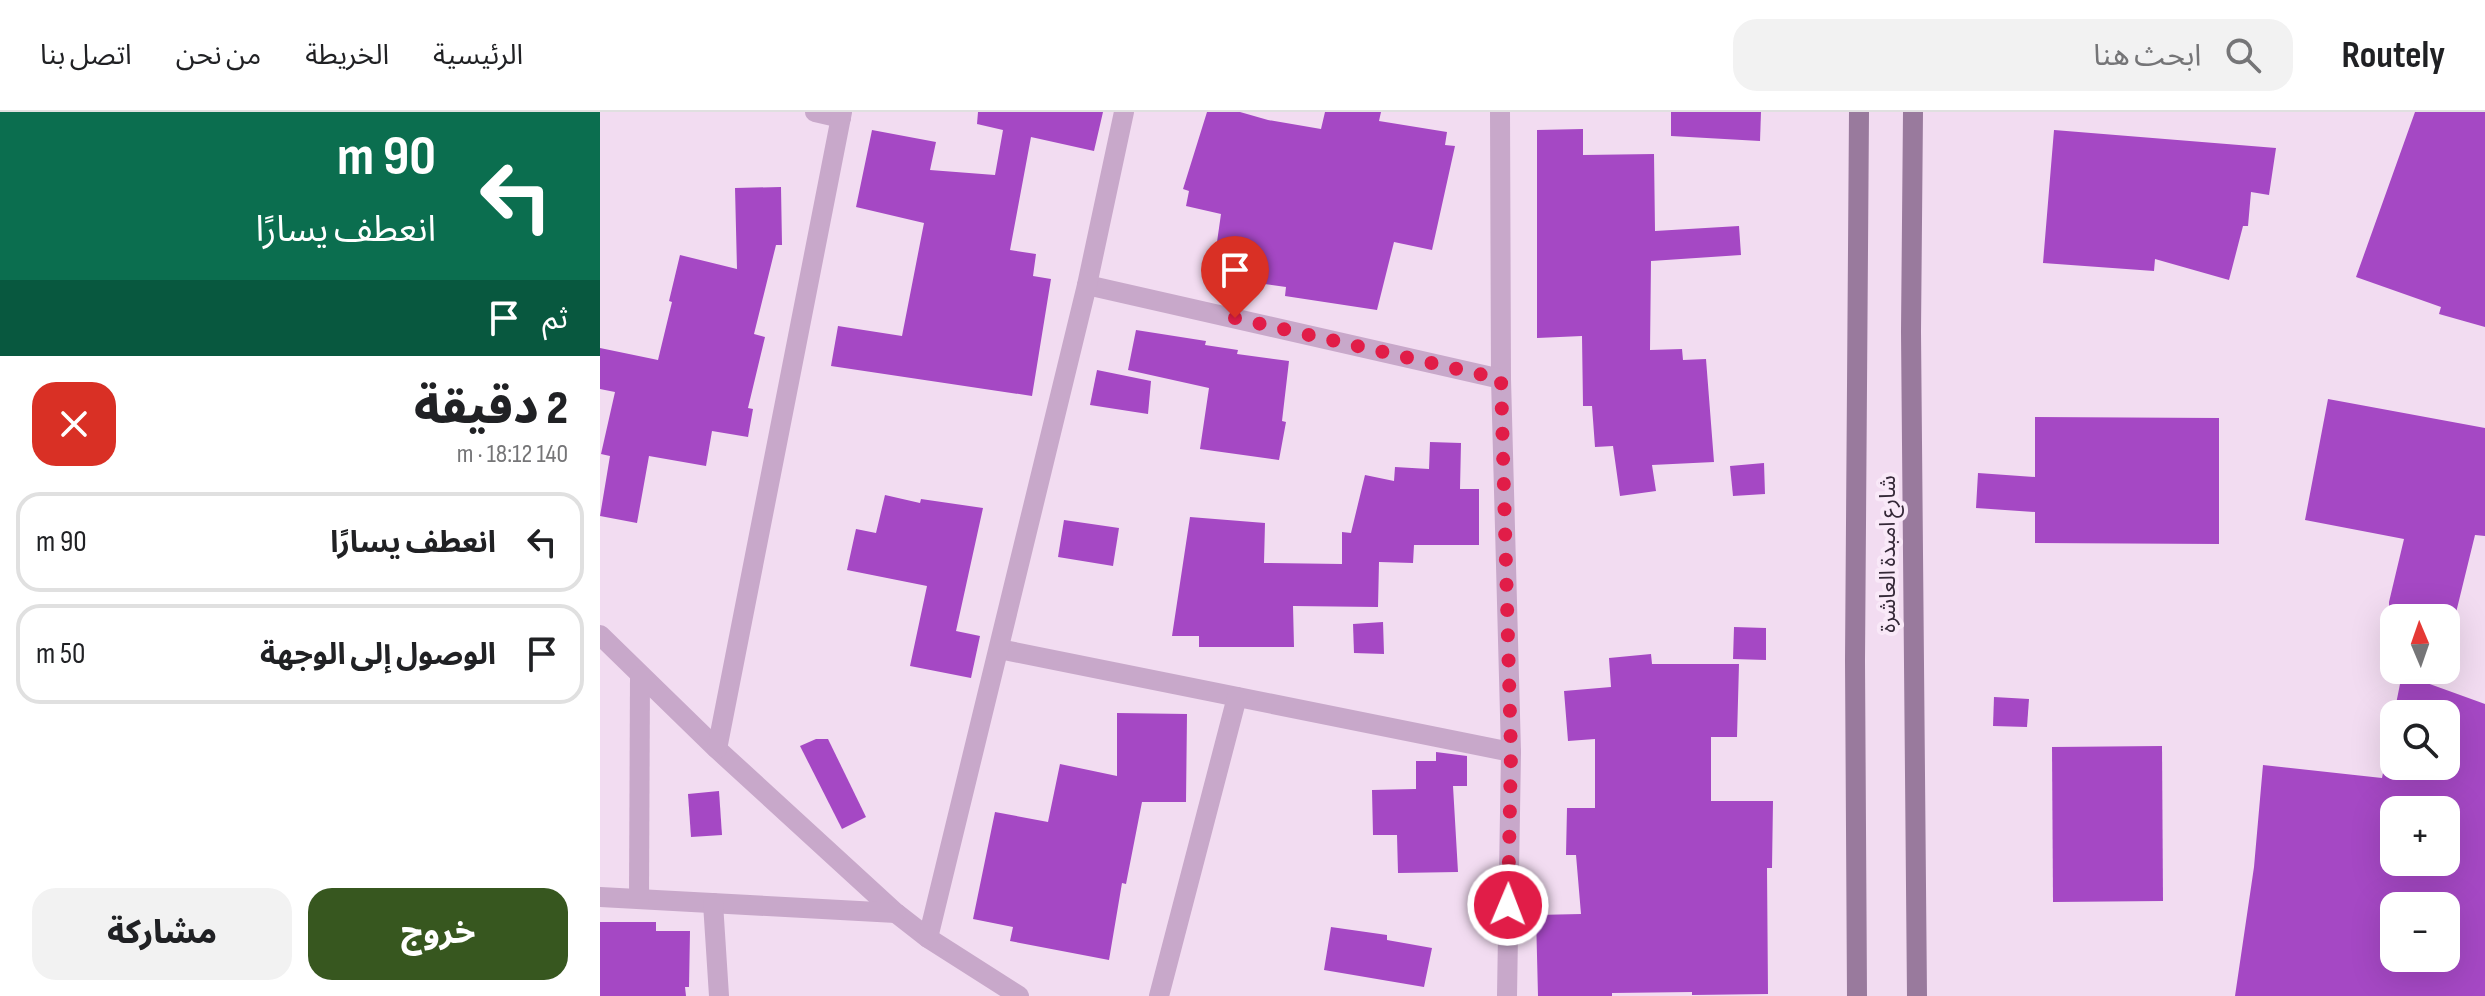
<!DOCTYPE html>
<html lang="ar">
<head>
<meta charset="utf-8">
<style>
	:root { --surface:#fff; --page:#f2f2f2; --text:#202124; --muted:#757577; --line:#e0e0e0; --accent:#37571f }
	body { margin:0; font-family:"Sofia Sans Condensed","Noto Sans Arabic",sans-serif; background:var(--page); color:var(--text); direction:rtl; height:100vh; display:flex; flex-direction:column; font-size:30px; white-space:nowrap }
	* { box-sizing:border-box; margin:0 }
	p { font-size:26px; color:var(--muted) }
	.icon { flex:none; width:44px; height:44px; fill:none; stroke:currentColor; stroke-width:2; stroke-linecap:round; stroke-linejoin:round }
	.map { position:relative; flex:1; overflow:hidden; direction:ltr }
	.side { display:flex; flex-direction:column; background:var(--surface); width:600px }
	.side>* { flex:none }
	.top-card { background:#0b6e4f; color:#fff; overflow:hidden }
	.needle { width:52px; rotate:358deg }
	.tools { position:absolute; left:1780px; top:492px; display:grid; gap:16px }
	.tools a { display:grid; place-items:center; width:80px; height:80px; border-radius:16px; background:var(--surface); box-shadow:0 8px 32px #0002; font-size:40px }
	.pin { position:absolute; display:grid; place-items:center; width:68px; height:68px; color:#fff; margin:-82px -34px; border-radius:50% 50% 50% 0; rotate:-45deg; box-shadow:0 0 8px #0007 }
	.pin .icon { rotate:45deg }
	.me { position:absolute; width:88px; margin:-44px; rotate:1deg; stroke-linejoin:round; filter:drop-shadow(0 0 6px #0008) }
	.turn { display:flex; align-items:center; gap:28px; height:168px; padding:0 32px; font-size:36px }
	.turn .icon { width:104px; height:104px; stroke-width:2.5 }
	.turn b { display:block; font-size:56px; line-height:68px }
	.then { display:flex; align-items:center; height:76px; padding:0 32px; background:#0003; gap:16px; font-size:30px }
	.round { display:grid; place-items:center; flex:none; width:84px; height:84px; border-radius:24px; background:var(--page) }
	.summary { display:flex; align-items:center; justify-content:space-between; height:136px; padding:0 32px }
	h1 { font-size:48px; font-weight:800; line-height:60px }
	.button { display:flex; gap:16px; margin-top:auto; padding:16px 32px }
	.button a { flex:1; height:92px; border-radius:24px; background:var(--accent); color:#fff; font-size:32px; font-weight:800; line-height:92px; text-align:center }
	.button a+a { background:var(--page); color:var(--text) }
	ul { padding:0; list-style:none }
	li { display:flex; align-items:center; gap:24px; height:100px; margin:0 16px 12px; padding:0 16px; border:4px solid var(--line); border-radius:24px }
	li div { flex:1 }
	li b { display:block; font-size:30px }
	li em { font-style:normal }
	header { display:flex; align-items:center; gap:48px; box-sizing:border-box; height:112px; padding:0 40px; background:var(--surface); border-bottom:2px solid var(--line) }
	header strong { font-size:38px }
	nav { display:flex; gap:44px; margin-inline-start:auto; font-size:28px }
	.search { width:560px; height:72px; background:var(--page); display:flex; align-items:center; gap:20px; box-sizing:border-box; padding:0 28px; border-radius:24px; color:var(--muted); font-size:30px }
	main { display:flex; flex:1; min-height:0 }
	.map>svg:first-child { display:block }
	.building { fill:#a548c4; fill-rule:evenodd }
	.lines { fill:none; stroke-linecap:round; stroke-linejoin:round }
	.minor { stroke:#c8a8ca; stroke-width:20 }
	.secondary { stroke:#997a9d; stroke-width:20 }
	.route { stroke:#e11d48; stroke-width:14; stroke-dasharray:0 25.2 }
	.labels { text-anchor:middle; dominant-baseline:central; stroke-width:8; stroke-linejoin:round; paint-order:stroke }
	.street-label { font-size:22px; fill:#342837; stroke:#f9e9f8 }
</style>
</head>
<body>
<header>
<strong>Routely</strong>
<div class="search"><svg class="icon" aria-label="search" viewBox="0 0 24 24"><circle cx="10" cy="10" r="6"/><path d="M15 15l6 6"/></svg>ابحث هنا</div>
<nav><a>الرئيسية</a><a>الخريطة</a><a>من نحن</a><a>اتصل بنا</a></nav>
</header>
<main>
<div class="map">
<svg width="1885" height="884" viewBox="0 0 1885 884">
	<rect width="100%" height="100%" fill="#f2dcf1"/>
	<!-- building -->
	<g class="building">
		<path d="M378 0H503L494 39 431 25 410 138 436 142 433 164 451 167 432 284 231 254 238 214 302 224 324 111 256 95 272 18 336 30 330 58 395 63 403 18 377 12Z"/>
		<path d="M607 0H640L668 8 721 17 725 0H781L779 9 847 20 845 33 855 34 832 138 794 130 777 198 685 184 686 175 612 165 621 102 586 94 589 79 583 77Z"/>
		<path d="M1071 0H1161L1160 29 1071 24Z"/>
		<path d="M1815 0H1885V215L1839 202 1841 195 1756 165Z"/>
		<path d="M983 17V43L1054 42 1055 119 1139 114 1141 143 1051 149 1050 238 1082 237 1083 248 1106 247 1114 350 1052 353 1056 379 1020 384 1013 334 995 335 992 294H983L982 224 937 226V18Z"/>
		<path d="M1454 18 1676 36 1669 83 1651 80 1648 114H1643L1629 168 1555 147 1554 159 1443 151Z"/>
		<path d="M181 75 182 133H176L154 222 165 225 148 296 153 297 148 325 112 319 106 354 49 344 37 411 0 404 10 344 1 342 15 280 0 277V236L58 248 72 190 69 189 80 143 137 157 135 76Z"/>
		<path d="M536 218 606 229 605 233 638 238 637 242 689 249 682 309 686 310 679 348 600 337 609 276 528 258Z"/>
		<path d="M497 258 551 269 548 302 490 293Z"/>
		<path d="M1728 287 1885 316V424L1875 423 1852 517 1846 516V506H1803L1789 503V490L1804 427 1705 408Z"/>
		<path d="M1435 305 1619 306V432L1435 431V400L1376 396 1378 361 1435 365Z"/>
		<path d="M830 330 861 331 860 377H879V433H814L813 451 779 450 778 495 693 494 694 535H599V524H572L590 405 665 411 664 451 742 452V420L751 421 765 363 794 369 795 355 829 357Z"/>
		<path d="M1164 351 1165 382 1133 384 1130 354Z"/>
		<path d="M285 383 320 391 321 387 383 396 356 519 380 524 371 566 310 554 327 474 247 458 256 417 276 421Z"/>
		<path d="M464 408 519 416 513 454 458 445Z"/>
		<path d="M783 510 784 542 754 541 753 512Z"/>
		<path d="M1134 515 1166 516V548L1133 547Z"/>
		<path d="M1051 542 1052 552H1139L1137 625H1111V689H1173L1172 756H1167L1168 882 1092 883V880L1012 881V884H938L936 803 981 802 976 743H966L967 696H995V627L968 629 964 579 1011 575 1009 546Z"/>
		<path d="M1802 562 1885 592V884H1635L1654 755 1663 653 1782 666 1794 604V654H1846V602H1794ZM1794 698H1846V750H1794ZM1794 794H1846V846H1794Z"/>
		<path d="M1394 585 1429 587 1427 615 1393 614Z"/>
		<path d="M517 601 587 602 586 690H542L526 772 522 771 509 848 410 829 413 815 373 807 395 700 448 710 460 652 517 664Z"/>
		<path d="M216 627H228L266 705 242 717 200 634Z"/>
		<path d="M1562 634 1563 789 1453 790 1452 635Z"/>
		<path d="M836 640 867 644V674H853L858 760 798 761 797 723H773L772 678 816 677V649H836Z"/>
		<path d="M119 679 122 723 91 725 88 682Z"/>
		<path d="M0 810H56V819H90L89 875H85L86 884H0Z"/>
		<path d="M731 815 787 823V828L832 836 824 875 724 858Z"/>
	</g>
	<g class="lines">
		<!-- minor -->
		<g class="minor">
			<path d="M215 0 241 6"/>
			<path d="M900 0 901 267 911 640 907 884"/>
			<path d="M487 173 901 267"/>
			<path d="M0 523 117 637 296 801 328 826 419 884"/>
			<path d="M399 537 911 640"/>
			<path d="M117 637 242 0"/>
			<path d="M0 785 296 801"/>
			<path d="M39 787 40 564"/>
			<path d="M113 791 119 884"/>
			<path d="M328 826 487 173 524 0"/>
			<path d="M559 884 637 585"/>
		</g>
		<!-- secondary -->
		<g class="secondary">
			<path d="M1313 0 1311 220 1317 884"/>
			<path d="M1257 884 1255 549 1259 0"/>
		</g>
	</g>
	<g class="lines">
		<!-- route -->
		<path class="route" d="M635 206 901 267 911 640 908 793"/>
	</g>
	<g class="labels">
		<!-- street labels -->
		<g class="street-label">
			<text transform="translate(1288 442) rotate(-90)">شارع امبدة العاشرة</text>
		</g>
	</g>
</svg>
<div class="tools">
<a><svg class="needle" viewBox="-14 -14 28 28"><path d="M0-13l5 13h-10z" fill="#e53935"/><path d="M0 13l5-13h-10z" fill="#757577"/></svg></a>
<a><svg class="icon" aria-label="search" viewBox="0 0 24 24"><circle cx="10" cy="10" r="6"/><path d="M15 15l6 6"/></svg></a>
<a>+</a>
<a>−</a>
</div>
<div class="pin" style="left:635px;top:206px;background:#d93025"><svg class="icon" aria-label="arrive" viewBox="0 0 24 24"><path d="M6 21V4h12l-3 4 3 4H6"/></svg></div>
<svg class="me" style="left:908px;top:793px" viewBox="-20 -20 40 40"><circle r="17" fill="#e11d48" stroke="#fff" stroke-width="3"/><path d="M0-11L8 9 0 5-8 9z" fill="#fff"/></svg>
</div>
<section class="side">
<div class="top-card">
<div class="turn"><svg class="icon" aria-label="left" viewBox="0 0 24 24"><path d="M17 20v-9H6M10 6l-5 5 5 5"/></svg><div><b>90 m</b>انعطف يسارًا</div></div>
<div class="then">ثم<svg class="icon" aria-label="arrive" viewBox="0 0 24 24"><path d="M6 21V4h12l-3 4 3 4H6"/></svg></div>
</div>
<div class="summary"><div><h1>2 دقيقة</h1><p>140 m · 18:12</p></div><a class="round" style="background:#d93025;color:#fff"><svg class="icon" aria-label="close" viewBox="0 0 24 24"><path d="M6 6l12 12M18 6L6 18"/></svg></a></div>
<ul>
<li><svg class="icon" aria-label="left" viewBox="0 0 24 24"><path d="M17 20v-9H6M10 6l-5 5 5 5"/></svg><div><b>انعطف يسارًا</b></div><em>90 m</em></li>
<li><svg class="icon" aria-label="arrive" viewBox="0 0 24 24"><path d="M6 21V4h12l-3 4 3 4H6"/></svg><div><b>الوصول إلى الوجهة</b></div><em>50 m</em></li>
</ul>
<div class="button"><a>خروج</a><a>مشاركة</a></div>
</section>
</main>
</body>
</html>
